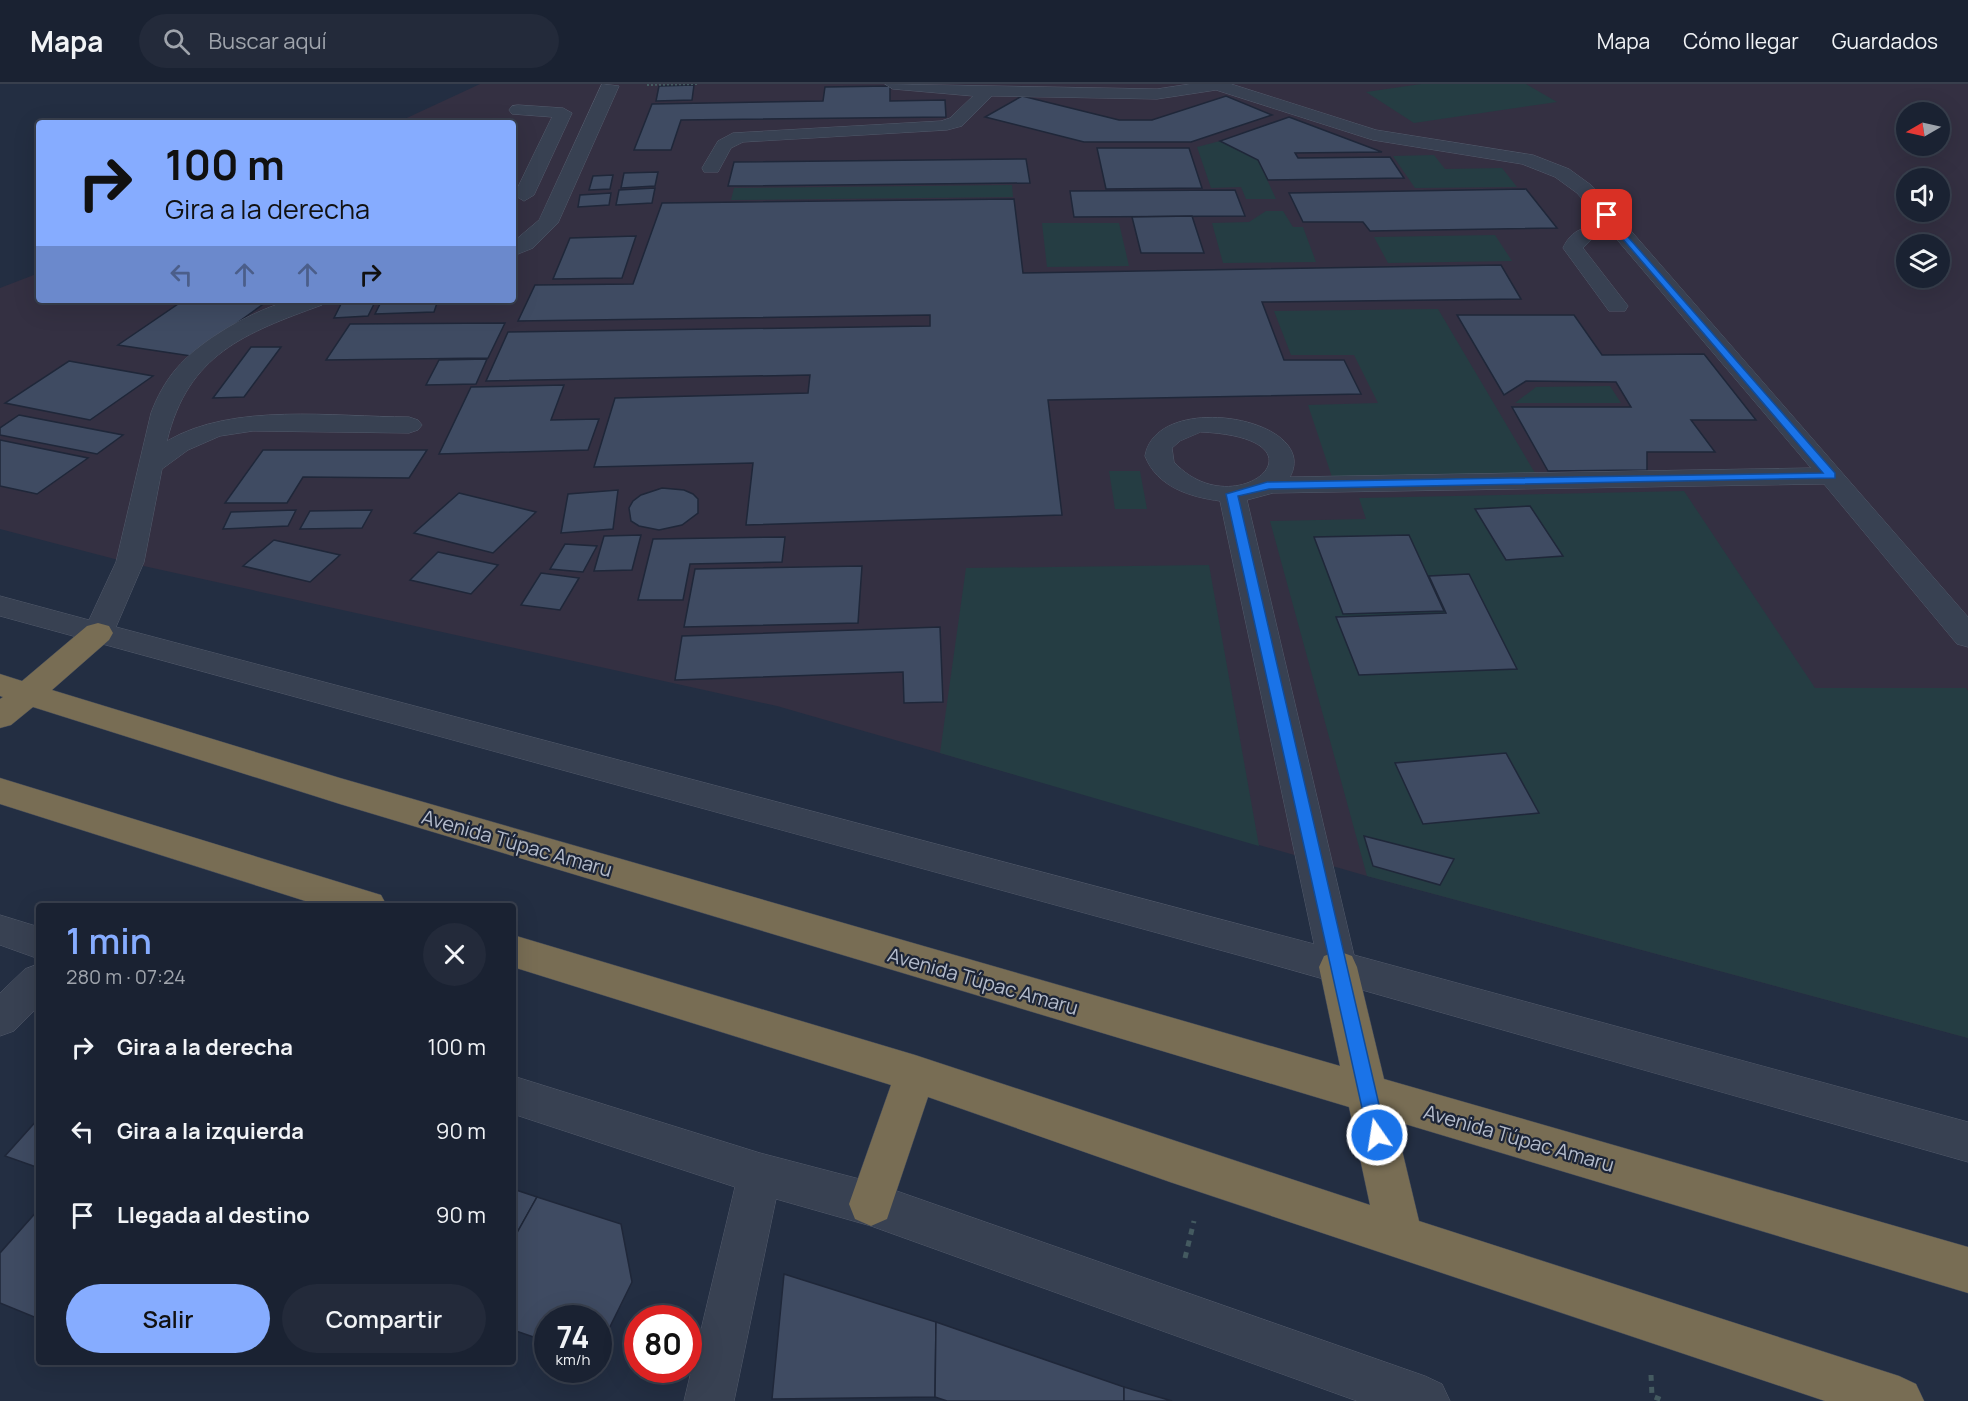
<!DOCTYPE html>
<html lang="es">
<head>
<meta charset="utf-8">
<style>
	:root { --surface:#1a2232; --page:#232a3a; --text:#f1f3f6; --muted:#9fa4ac; --line:#383f4d; --accent:#86acff }
	body { margin:0; font-family:Manrope,sans-serif; background:var(--page); color:var(--text); height:100vh; display:flex; flex-direction:column; font-size:22px; white-space:nowrap }
	* { box-sizing:border-box; margin:0 }
	p { font-size:20px; color:var(--muted) }
	.icon { flex:none; width:33px; height:33px; fill:none; stroke:currentColor; stroke-width:2; stroke-linecap:round; stroke-linejoin:round }
	.map { position:relative; flex:1; overflow:hidden }
	.side { position:absolute; left:36px; top:819px; width:480px; height:462px; display:flex; flex-direction:column; background:var(--surface); border-radius:6px; box-shadow:0 6px 24px #0002,0 0 0 2px var(--line) }
	.side>* { flex:none }
	.hud { position:absolute; left:36px; top:36px; width:480px; height:183px; border-radius:6px; box-shadow:0 6px 24px #0002,0 0 0 2px var(--line); background:#86acff; color:#111; overflow:hidden }
	.needle { width:39px; rotate:261deg }
	.tools { position:absolute; left:1896px; top:18px; display:grid; gap:12px }
	.tools a { display:grid; place-items:center; width:54px; height:54px; border-radius:50%; background:var(--surface); box-shadow:0 6px 24px #0002,0 0 0 2px var(--line); font-size:30px }
	.speed { position:absolute; left:534px; top:1221px; display:flex; gap:12px; font-size:30px; font-weight:700; text-align:center }
	.speed>* { display:grid; place-content:center; width:78px; height:78px; border-radius:50%; background:var(--surface); box-shadow:0 6px 24px #0002,0 0 0 2px var(--line); line-height:1 }
	.speed small { font-size:15px; font-weight:400 }
	.speed .limit { border:9px solid #d22; background:#fff; color:#111 }
	.pin { position:absolute; display:grid; place-items:center; width:51px; height:51px; color:#fff; margin:-26px; border-radius:12px; box-shadow:0 3px 9px #0006 }
	.me { position:absolute; width:66px; margin:-33px; rotate:347deg; stroke-linejoin:round; filter:drop-shadow(0 0 4px #0008) }
	.turn { display:flex; align-items:center; gap:21px; height:126px; padding:0 30px; font-size:27px }
	.turn .icon { width:78px; height:78px; stroke-width:2.5 }
	.turn b { display:block; font-size:42px; line-height:51px }
	.lanes { display:flex; align-items:center; height:57px; padding:0 30px; background:#0003; justify-content:center; gap:30px; direction:ltr }
	.lanes .off { opacity:.35 }
	.round { display:grid; place-items:center; flex:none; width:63px; height:63px; border-radius:32px; background:var(--page) }
	.headline { display:flex; align-items:center; justify-content:space-between; height:102px; padding:0 30px }
	h1 { font-size:36px; font-weight:600; line-height:45px; color:var(--accent) }
	.button { display:flex; gap:12px; margin-top:auto; padding:12px 30px }
	.button a { flex:1; height:69px; border-radius:36px; background:var(--accent); color:#111; font-size:24px; font-weight:600; line-height:69px; text-align:center }
	.button a+a { background:var(--page); color:var(--text) }
	ul { padding:0; list-style:none }
	li { display:flex; align-items:center; gap:18px; height:84px; padding:0 30px }
	li div { flex:1 }
	li b { display:block; font-size:22px }
	li em { font-style:normal }
	header { display:flex; align-items:center; gap:36px; box-sizing:border-box; height:84px; padding:0 30px; background:var(--surface); border-bottom:2px solid var(--line) }
	header strong { font-size:28px }
	nav { display:flex; gap:33px; margin-inline-start:auto; font-size:21px }
	.search { width:420px; height:54px; background:var(--page); display:flex; align-items:center; gap:15px; box-sizing:border-box; padding:0 21px; border-radius:33px; color:var(--muted); font-size:22px }
	.map>svg:first-child { display:block }
	.medical { fill:#343042; fill-rule:evenodd }
	.green { fill:#253d43 }
	.building { fill:#3f4b62; stroke:#1f2739; stroke-width:1.5 }
	.lines { fill:none; stroke-linecap:round; stroke-linejoin:round }
	.minor-casing { stroke:#535b6c; stroke-width:1 }
	.highway-casing { stroke:#404859; stroke-width:1 }
	.path-far1 { stroke:#445a60; stroke-width:2; stroke-dasharray:2 2; stroke-linecap:butt }
	.path { stroke:#445a60; stroke-width:5; stroke-dasharray:6 6; stroke-linecap:butt }
	.minor { fill:#384152; fill-rule:evenodd }
	.highway { fill:#786d54; fill-rule:evenodd }
	.route { fill:#1a73e8; stroke:#114b97; stroke-width:1.5 }
	.labels { text-anchor:middle; dominant-baseline:central; stroke-width:4.5; stroke-linejoin:round; paint-order:stroke }
	.street-label { font-size:20px; fill:#b4bccc; stroke:#1d2537 }
</style>
</head>
<body>
<header>
<strong>Mapa</strong>
<div class="search"><svg class="icon" aria-label="search" viewBox="0 0 24 24"><circle cx="10" cy="10" r="6"/><path d="M15 15l6 6"/></svg>Buscar aquí</div>
<nav><a>Mapa</a><a>Cómo llegar</a><a>Guardados</a></nav>
</header>
<div class="map">
<svg width="1968" height="1317" viewBox="0 0 1968 1317">
	<rect width="100%" height="100%" fill="#232e42"/>
	<!-- medical -->
	<path class="medical" d="M480 0H1968V954L1367 792 777 622 130 479 0 445V204L39 189V216H513V39H396ZM1906 28H1940V62H1906ZM1906 94H1940V128H1906ZM1906 160H1940V194H1906Z"/>
	<!-- green -->
	<g class="green">
		<path d="M1421 0H1526L1557 18 1414 39 1366 8Z"/>
		<path d="M1220 57 1258 76 1276 115H1246L1241 103 1211 104 1197 63Z"/>
		<path d="M1434 71 1445 85 1502 84 1517 103 1415 104 1393 72Z"/>
		<path d="M1012 101 1013 113 731 116 734 104Z"/>
		<path d="M1266 127H1283L1293 143H1303L1316 178 1223 179 1212 139 1249 138Z"/>
		<path d="M1042 139H1119L1129 182 1047 183Z"/>
		<path d="M1495 151 1512 177 1388 179 1374 153Z"/>
		<path d="M1438 225 1535 389 1332 393 1308 321 1378 319 1354 271H1291L1274 227Z"/>
		<path d="M1610 302 1621 319H1515L1536 303Z"/>
		<path d="M1109 387H1140L1147 425H1115Z"/>
		<path d="M1684 407 1815 604H1966L1968 607V954L1367 792 1270 437 1366 435 1359 414Z"/>
		<path d="M1209 481 1259 762 940 669 966 484Z"/>
	</g>
	<!-- building -->
	<g class="building">
		<path d="M694 1 692 16 656 17 659 2Z"/>
		<path d="M890 2V17L945 16 946 33 681 36 671 66H634L652 20 823 17 825 3Z"/>
		<path d="M1022 12 1119 36H1152L1226 12 1272 31 1191 58H1084L985 33Z"/>
		<path d="M1289 33 1382 68 1295 69 1298 74 1390 73 1404 94 1268 96 1258 76 1220 57Z"/>
		<path d="M1097 64H1189L1202 104 1106 105Z"/>
		<path d="M1026 75 1030 99 728 102 734 78Z"/>
		<path d="M658 88 655 102 621 104 624 89Z"/>
		<path d="M613 91 610 105 589 106 593 92Z"/>
		<path d="M655 104 652 119 616 121 619 106Z"/>
		<path d="M1526 105 1557 144 1370 147 1363 138H1303L1289 109Z"/>
		<path d="M1235 106 1245 132 1074 133 1070 107Z"/>
		<path d="M611 109 609 121 578 123 580 111Z"/>
		<path d="M1014 115 1023 189 1501 181 1521 215 1262 218 1284 276H1344L1361 310 1048 316 1062 431 746 441 753 379 594 383 615 314 808 309 810 291 486 297 508 248 930 242V231L518 237 535 201 633 200 662 119Z"/>
		<path d="M1192 132 1204 169H1141L1132 133Z"/>
		<path d="M636 152 622 194 553 195 570 154Z"/>
		<path d="M184 216H269L191 272 118 261Z"/>
		<path d="M343 216H376L368 232 334 234Z"/>
		<path d="M382 216H438L434 228 375 230Z"/>
		<path d="M1457 231H1574L1602 271 1704 270 1756 336H1691L1715 368H1647V386L1548 387 1512 323H1631L1616 298 1526 297 1504 311Z"/>
		<path d="M505 239 488 274 326 276 350 240Z"/>
		<path d="M251 263H281L244 313 213 314Z"/>
		<path d="M487 275 476 300 426 301 439 276Z"/>
		<path d="M69 277 153 292 90 336 5 319Z"/>
		<path d="M564 301 551 336 599 335 588 366 439 370 471 303Z"/>
		<path d="M19 331 123 351 97 370 0 351V344Z"/>
		<path d="M0 356 88 374 37 410 0 402Z"/>
		<path d="M263 366H427L409 394 303 393 287 419H225Z"/>
		<path d="M662 404 684 406 693 410 698 415V429L682 441 659 446 639 442 631 437 629 424 633 417 641 411Z"/>
		<path d="M618 406 613 445 561 449 568 410Z"/>
		<path d="M459 409 536 428 493 469 414 449Z"/>
		<path d="M1530 422 1563 472 1506 476 1475 425Z"/>
		<path d="M296 426 288 442 223 445 231 428Z"/>
		<path d="M372 426 362 444 300 445 310 427Z"/>
		<path d="M641 451 632 486 594 487 604 452Z"/>
		<path d="M1409 451 1444 527 1343 530 1314 453Z"/>
		<path d="M785 453 782 478 690 480 683 516H638L653 455Z"/>
		<path d="M274 456 340 471 310 498 243 482Z"/>
		<path d="M565 460 597 462 583 488 550 485Z"/>
		<path d="M438 468 498 481 471 510 410 496Z"/>
		<path d="M862 482 858 539 684 543 695 485Z"/>
		<path d="M541 489 579 494 560 526 521 521Z"/>
		<path d="M1469 490 1517 585 1359 591 1336 533 1446 529 1429 492Z"/>
		<path d="M940 543 943 618 904 619 903 588 675 596 682 552Z"/>
		<path d="M1506 669 1539 729 1423 740 1395 679Z"/>
		<path d="M1364 752 1454 775 1440 801 1373 782Z"/>
		<path d="M39 1034V1084L5 1072Z"/>
		<path d="M513 1105 537 1113 513 1156Z"/>
		<path d="M537 1113 621 1140 632 1198 598 1267V1234H548V1258L513 1246V1156Z"/>
		<path d="M39 1125V1235L0 1219V1169Z"/>
		<path d="M784 1190 936 1238 935 1313 772 1315Z"/>
		<path d="M936 1238 1124 1303V1317H947L935 1313Z"/>
		<path d="M1124 1303 1172 1317H1124Z"/>
	</g>
	<g class="lines">
		<defs>
			<g id="minor">
				<path d="M602 0 619 2 558 139 533 164 513 172V158L539 136Z"/>
				<path d="M885 0 1157 5 1190 0H1231L1376 46 1533 71 1569 85 1591 101 1968 533V563L1957 560 1824 400 1273 409 1247 416 1354 871 1968 1038V1078L1260 877 0 532V512L89 536 116 478 151 329C157 313 165 298 176 285 200 256 255 225 292 216 302 214 315 216 325 216L322 221C245 249 188 270 167 357 233 318 334 333 409 333L418 336 422 341 418 346 409 349 253 347 220 352 188 366 162 385 144 478 116 543 1314 860 1220 417C1190 413 1157 403 1145 372 1156 305 1322 334 1290 393L1811 384 1614 152 1593 154 1583 164 1628 222 1625 227H1609L1563 164C1571 146 1585 142 1604 140L1577 109 1555 93 1522 80 1373 56 1216 6 1157 15 992 12 962 42 947 46 743 58 731 64 718 88H704L702 84 718 57 733 49 941 37 950 34 973 12 893 5ZM1201 348C1339 354 1235 445 1174 378L1172 364 1180 357Z"/>
				<path d="M518 21 563 24 572 29 534 111 524 117 514 111 552 33 512 30 509 26 512 22Z"/>
				<path d="M0 831 39 843V875L0 861Z"/>
				<path d="M39 880V922L14 947 0 952V909L25 885Z"/>
				<path d="M513 992 760 1069 871 1098 1425 1292 1442 1300 1450 1317H1357L871 1142 776 1115 734 1317H684L735 1103 513 1030Z"/>
			</g>
			<g id="highway">
				<path d="M98 539 109 542 113 549 109 556 52 606 340 694 1340 982 1319 883 1324 872 1338 867 1352 872 1357 883 1384 995 1968 1163V1209L1395 1037 1419 1137 1899 1292 1916 1300 1924 1317H1825L1170 1098 928 1013 887 1135 871 1142 855 1135 849 1120 891 1001 513 883V851L915 971 1370 1121 1349 1023 340 720 33 623 11 641 0 644V615L3 613 0 612V590L22 597 87 542Z"/>
				<path d="M0 694 368 807 381 811 387 822H321L0 720Z"/>
			</g>
		</defs>
		<!-- minor casing -->
		<use href="#minor" class="minor-casing"/>
		<!-- highway casing -->
		<use href="#highway" class="highway-casing"/>
		<!-- path-far1 -->
		<path class="path-far1" d="M647 1 698 0"/>
		<!-- path -->
		<g class="path">
			<path d="M1185 1174 1194 1137"/>
			<path d="M1651 1291 1652 1312 1665 1317"/>
		</g>
		<!-- minor -->
		<use href="#minor" class="minor"/>
		<!-- highway -->
		<use href="#highway" class="highway"/>
	</g>
	<!-- route -->
	<path class="route" d="M1607 129 1835 389V394L1269 405 1238 412 1386 1051 1383 1057 1377 1059 1371 1057 1368 1051 1226 410 1267 398 1823 389 1604 133Z"/>
	<g class="labels">
		<!-- street labels -->
		<g class="street-label">
			<text transform="translate(517 759) rotate(16)">Avenida Túpac Amaru</text>
			<text transform="translate(983 897) rotate(16)">Avenida Túpac Amaru</text>
			<text transform="translate(1519 1054) rotate(16)">Avenida Túpac Amaru</text>
		</g>
	</g>
</svg>
<div class="tools">
<a><svg class="needle" viewBox="-14 -14 28 28"><path d="M0-13l5 13h-10z" fill="#e53935"/><path d="M0 13l5-13h-10z" fill="#9fa4ac"/></svg></a>
<a><svg class="icon" aria-label="sound" viewBox="0 0 24 24"><path d="M4 9h4l5-4v14l-5-4H4zM17 9q2 3 0 6"/></svg></a>
<a><svg class="icon" aria-label="layers" viewBox="0 0 24 24"><path d="M12 4l9 5-9 5-9-5zM3 14l9 5 9-5"/></svg></a>
</div>
<div class="speed"><div>74<small>km/h</small></div><div class="limit">80</div></div>
<div class="pin" style="left:1607px;top:131px;background:#d93025"><svg class="icon" aria-label="arrive" viewBox="0 0 24 24"><path d="M6 21V4h12l-3 4 3 4H6"/></svg></div>
<svg class="me" style="left:1377px;top:1051px" viewBox="-20 -20 40 40"><circle r="17" fill="#1a73e8" stroke="#fff" stroke-width="3"/><path d="M0-11L8 9 0 5-8 9z" fill="#fff"/></svg>
<div class="hud">
<div class="turn"><svg class="icon" aria-label="right" viewBox="0 0 24 24"><path d="M7 20v-9h11M14 6l5 5-5 5"/></svg><div><b>100 m</b>Gira a la derecha</div></div>
<div class="lanes"><svg class="icon off" aria-label="left" viewBox="0 0 24 24"><path d="M17 20v-9H6M10 6l-5 5 5 5"/></svg><svg class="icon off" aria-label="ahead" viewBox="0 0 24 24"><path d="M12 20V5M6 11l6-6 6 6"/></svg><svg class="icon off" aria-label="ahead" viewBox="0 0 24 24"><path d="M12 20V5M6 11l6-6 6 6"/></svg><svg class="icon" aria-label="right" viewBox="0 0 24 24"><path d="M7 20v-9h11M14 6l5 5-5 5"/></svg></div>
</div>
<section class="side">
<div class="headline"><div><h1>1 min</h1><p>280 m · 07:24</p></div><a class="round"><svg class="icon" aria-label="close" viewBox="0 0 24 24"><path d="M6 6l12 12M18 6L6 18"/></svg></a></div>
<ul>
<li><svg class="icon" aria-label="right" viewBox="0 0 24 24"><path d="M7 20v-9h11M14 6l5 5-5 5"/></svg><div><b>Gira a la derecha</b></div><em>100 m</em></li>
<li><svg class="icon" aria-label="left" viewBox="0 0 24 24"><path d="M17 20v-9H6M10 6l-5 5 5 5"/></svg><div><b>Gira a la izquierda</b></div><em>90 m</em></li>
<li><svg class="icon" aria-label="arrive" viewBox="0 0 24 24"><path d="M6 21V4h12l-3 4 3 4H6"/></svg><div><b>Llegada al destino</b></div><em>90 m</em></li>
</ul>
<div class="button"><a>Salir</a><a>Compartir</a></div>
</section>
</div>
</body>
</html>
